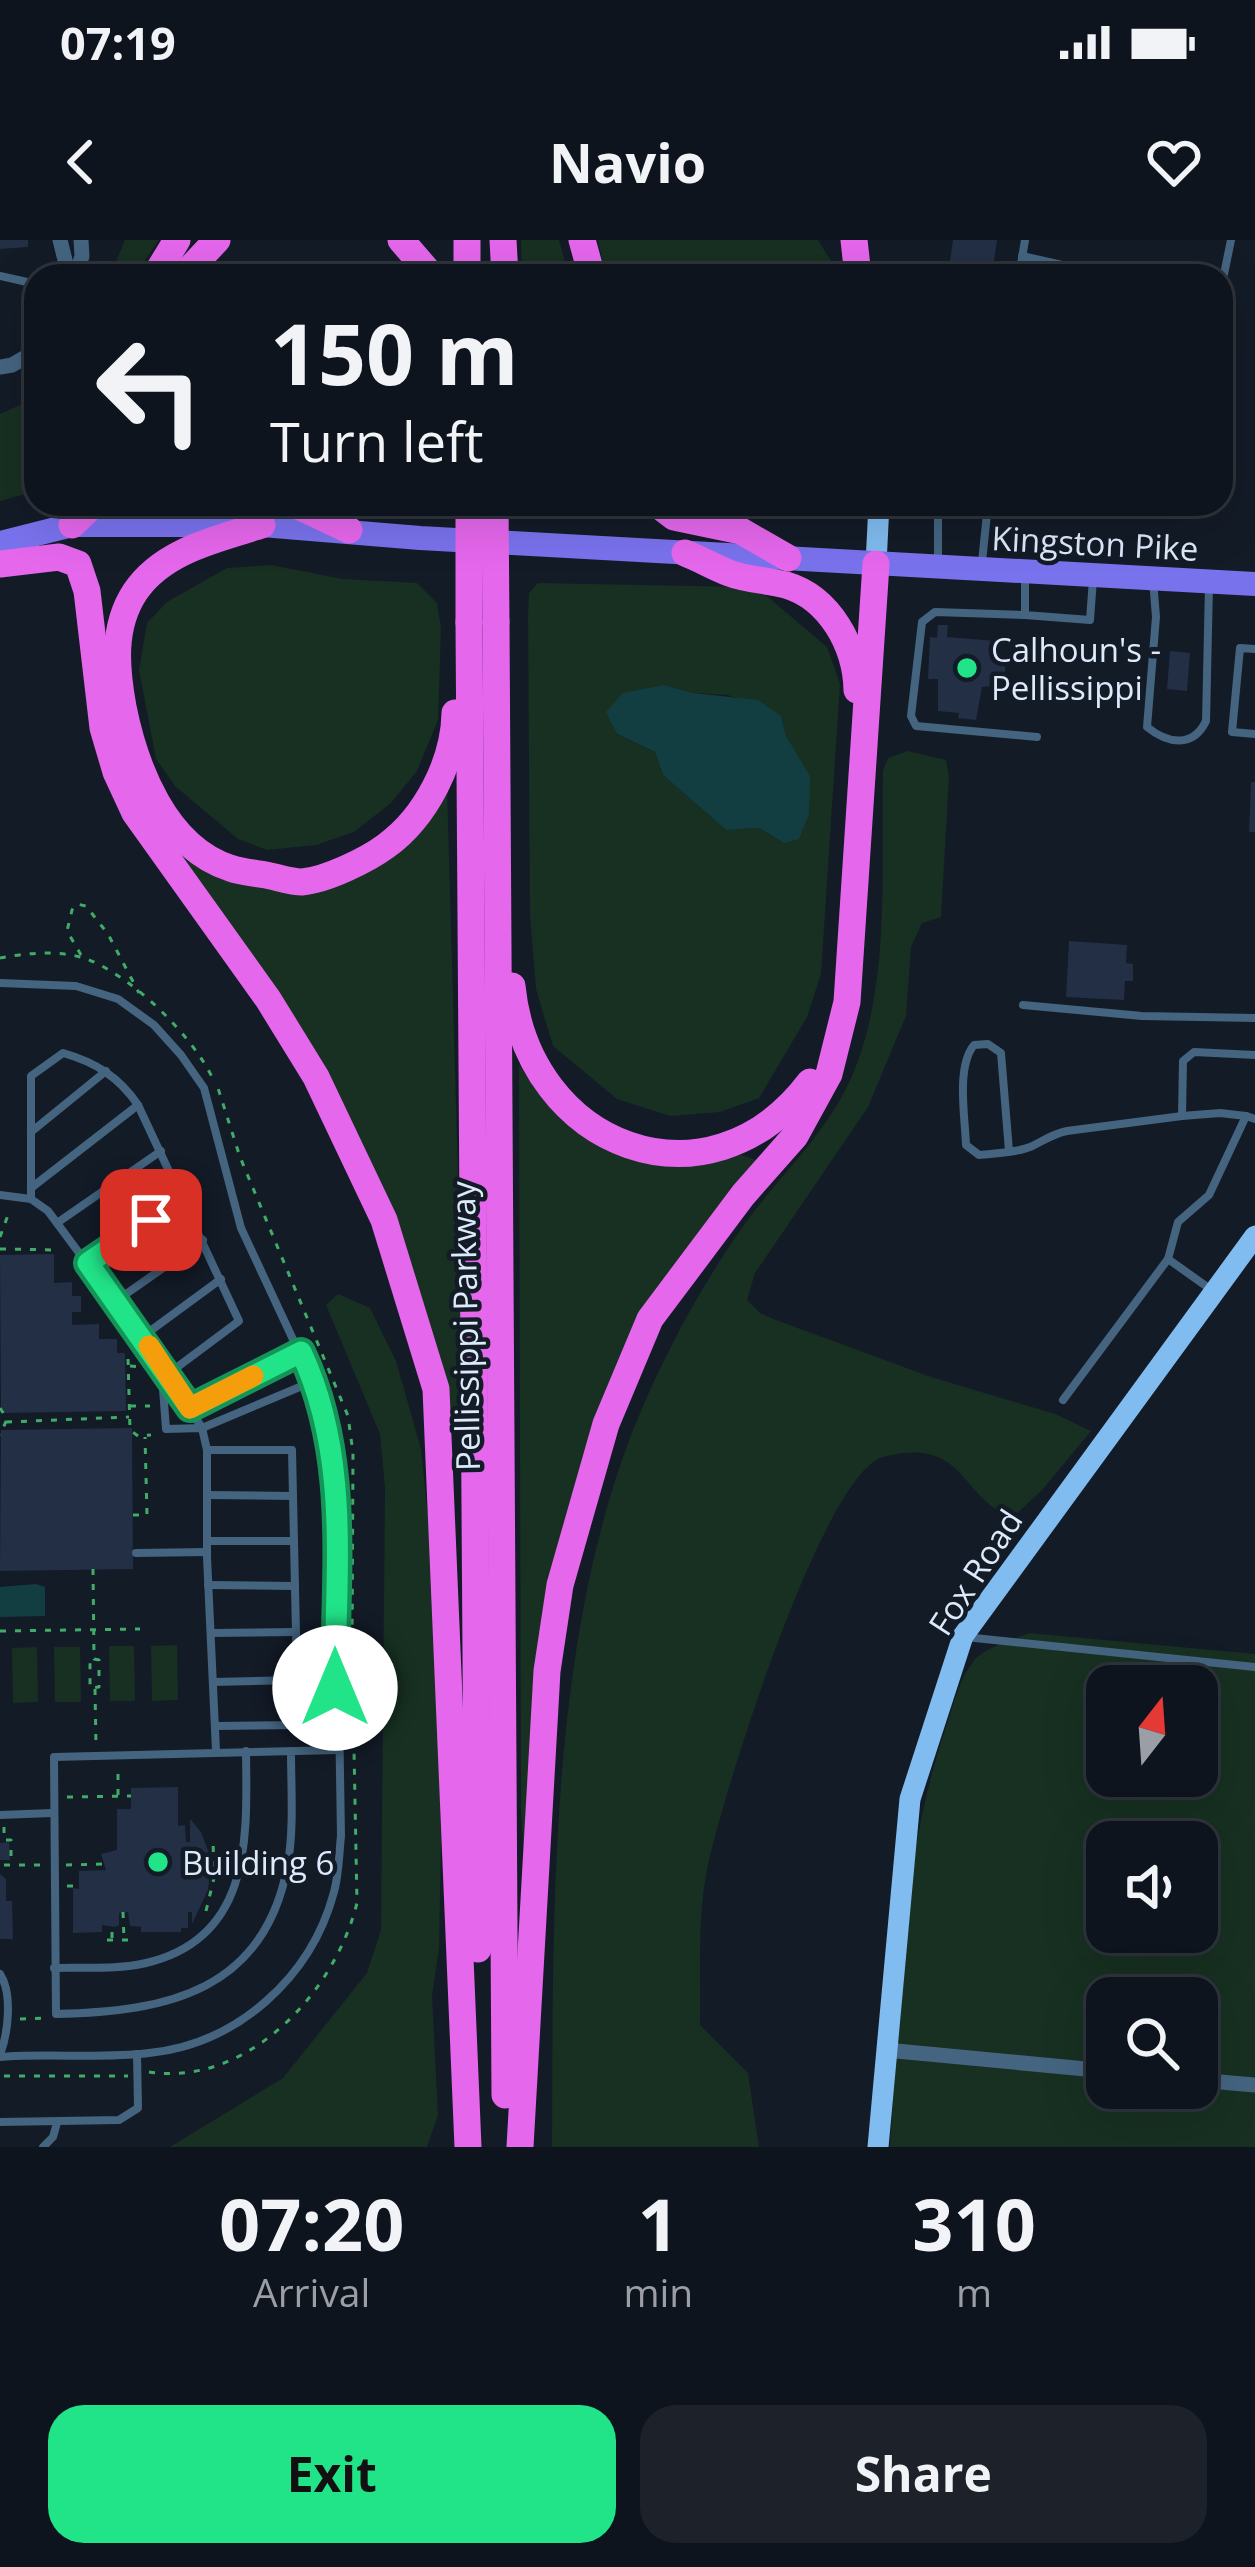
<!DOCTYPE html>
<html lang="en">
<head>
<meta charset="utf-8">
<style>
	:root { --surface:#0e141d; --page:#1c212a; --text:#f1f3f6; --muted:#9b9ea4; --line:#2e333b; --accent:#21e388 }
	body { margin:0; font-family:"Open Sans",sans-serif; background:var(--page); color:var(--text); height:100vh; display:flex; flex-direction:column; font-size:45px; white-space:nowrap }
	* { box-sizing:border-box; margin:0 }
	p { font-size:39px; color:var(--muted) }
	.icon { flex:none; width:66px; height:66px; fill:none; stroke:currentColor; stroke-width:2; stroke-linecap:round; stroke-linejoin:round }
	.map { position:relative; height:1907px; overflow:hidden }
	.sheet { display:flex; flex-direction:column; background:var(--surface); flex:1 }
	.sheet>* { flex:none }
	.banner { position:absolute; left:24px; top:24px; width:1209px; height:252px; border-radius:36px; box-shadow:0 12px 48px #0002,0 0 0 3px var(--line); background:#0e141d; color:var(--text); overflow:hidden }
	.needle { width:78px; rotate:17deg }
	.controls { position:absolute; left:1086px; top:1425px; display:grid; gap:24px }
	.controls a { display:grid; place-items:center; width:132px; height:132px; border-radius:24px; background:var(--surface); box-shadow:0 12px 48px #0002,0 0 0 3px var(--line); font-size:60px }
	.pin { position:absolute; display:grid; place-items:center; width:102px; height:102px; color:#fff; margin:-51px; border-radius:24px; box-shadow:0 6px 18px #0006 }
	.me { position:absolute; width:132px; margin:-66px; rotate:0deg; stroke-linejoin:round; filter:drop-shadow(0 0 9px #0008) }
	.turn { display:flex; align-items:center; gap:42px; height:252px; padding:0 48px; font-size:54px }
	.turn .icon { width:156px; height:156px; stroke-width:2.5 }
	.turn b { display:block; font-size:84px; line-height:102px }
	.eta { display:flex; justify-content:space-evenly; align-items:center; height:204px; text-align:center }
	.eta b { font-size:72px; font-weight:700; line-height:84px }
	.action { display:flex; gap:24px; margin-top:auto; padding:24px 48px }
	.action a { flex:1; height:138px; border-radius:36px; background:var(--accent); color:#111; font-size:48px; font-weight:700; line-height:138px; text-align:center }
	.action a+a { background:var(--page); color:var(--text) }
	.status { display:flex; justify-content:space-between; align-items:center; height:84px; padding:0 60px; background:var(--surface); direction:ltr }
	.status svg { height:33px; fill:currentColor }
	header { display:flex; justify-content:space-between; align-items:center; height:156px; padding:0 48px; background:var(--surface); font-size:54px; font-weight:700 }
	.map>svg:first-child { display:block }
	.green { fill:#173021; fill-rule:evenodd }
	.water { fill:#123e41 }
	.building { fill:#222f45 }
	.lines { fill:none; stroke-linecap:round; stroke-linejoin:round }
	.path { stroke:#40ac68; stroke-width:3; stroke-dasharray:6 9; stroke-linecap:butt }
	.lane { stroke:#446480; stroke-width:8 }
	.street { stroke:#446480; stroke-width:15 }
	.secondary { stroke:#80bcef; stroke-width:21 }
	.primary { stroke:#7972ed; stroke-width:24 }
	.highway { stroke:#e567ec; stroke-width:27 }
	.highway-bridge { stroke:#e567ec; stroke-width:27 }
	.route-casing { stroke:#159458; stroke-width:30 }
	.route { stroke:#21e388; stroke-width:21 }
	.slow { stroke:#f59e0b; stroke-width:21 }
	.poi-dot { fill:#21e388; stroke:#131b27; stroke-width:4.5 }
	.labels { text-anchor:middle; dominant-baseline:central; stroke-width:9; stroke-linejoin:round; paint-order:stroke }
	.street-label { font-size:33px; fill:#ddeafb; stroke:#131b27 }
	.poi-label { font-size:33px; fill:#ddeafb; stroke:#131b27; text-anchor:start }
</style>
</head>
<body>
<div class="status"><b>07:19</b><svg viewBox="0 0 49 12"><path d="M0 12V9h3v3zM5 12V6h3v6zM10 12V3h3v9zM15 12V0h3v12zM26 1h20v11H26zM47 4h2v5h-2z"/></svg></div>
<header><svg class="icon" aria-label="back" viewBox="0 0 24 24"><path d="M15 5l-7 7 7 7"/></svg>Navio<svg class="icon" aria-label="heart" viewBox="0 0 24 24"><path d="M12 20l-8-8c-3-5 5-10 8-4 3-6 11-1 8 4z"/></svg></header>
<div class="map">
<svg width="1255" height="1907" viewBox="0 0 1255 1907">
	<rect width="100%" height="100%" fill="#131b27"/>
	<!-- green -->
	<g class="green">
		<path d="M125 0H159L134 36H110Z"/>
		<path d="M521 0H559L569 36H522Z"/>
		<path d="M598 0H818L831 21 835 36H606Z"/>
		<path d="M36 158V251L0 261V174Z"/>
		<path d="M271 325 343 339 417 343 437 363 441 388 438 480 417 531 391 563 354 592 316 605 267 610 238 599 175 546 156 519 139 430 147 383 167 362 227 328Z"/>
		<path d="M538 343 744 347 768 357 827 407 840 444 821 734 807 777 759 858 720 872 670 876 617 859 553 806 536 749 530 675 528 375 529 353ZM664 445 693 453 728 455 781 476 786 496 784 603 759 588 726 590 663 535 655 512 616 494Z"/>
		<path d="M908 511 946 520 949 537 941 677 922 683 911 707 906 776 868 867 755 1033 747 1060 760 1073 776 1080 931 1137 1055 1174 1091 1191 1043 1249 1013 1277C960 1261 967 1195 883 1217 822 1234 720 1563 707 1630 697 1680 701 1734 700 1785L748 1833 759 1907H552C553 1689 549 1440 618 1232 647 1145 693 1057 746 982 782 933 827 893 852 836 891 746 881 628 883 531L888 518Z"/>
		<path d="M447 547 465 1183H451L383 949 155 588 238 638 314 643Z"/>
		<path d="M519 825 558 877 589 900 662 921 742 915 756 920 597 1198 524 1615 521 1574Z"/>
		<path d="M338 1054 370 1068 396 1121 421 1209 435 1344 441 1603 439 1708 432 1756 438 1875 427 1907H170L283 1838 367 1733 381 1690 385 1248 380 1194 326 1065Z"/>
		<path d="M1029 1393 1255 1414V1907H890C899 1767 900 1624 945 1490 953 1468 958 1441 973 1422 983 1408 1013 1400 1029 1393ZM1107 1446H1197V1536H1107ZM1107 1602H1197V1692H1107ZM1107 1758H1197V1848H1107Z"/>
		<path d="M177 1405 178 1460 152 1461 151 1406Z"/>
		<path d="M109 1406H134L135 1461H110Z"/>
		<path d="M37 1407 38 1462 13 1463 12 1408Z"/>
		<path d="M54 1407H80L81 1462H55Z"/>
	</g>
	<!-- water -->
	<g class="water">
		<path d="M664 445 693 453 758 460 781 476 786 496 810 536 809 574 799 599 784 603 759 588 726 590 663 535 655 512 617 494 606 472 623 453Z"/>
		<path d="M36 1344 45 1347V1376L0 1377V1347Z"/>
	</g>
	<!-- building -->
	<g class="building">
		<path d="M0 0H28V7L0 9Z"/>
		<path d="M953 0H997L992 36H948Z"/>
		<path d="M938 385H948L947 397 997 401 996 417H1006L1004 445 982 447 976 480 958 478 959 473 938 471V439H928L930 397 937 398Z"/>
		<path d="M1170 411 1190 413 1187 451 1167 449Z"/>
		<path d="M1251 542H1255V592H1249Z"/>
		<path d="M1069 701 1127 705 1126 723 1133 724V741H1125L1124 760 1066 757Z"/>
		<path d="M54 1014V1043L72 1042V1056H81V1072H72V1085L99 1084V1099H117V1113H125L126 1171 1 1173 0 1015Z"/>
		<path d="M132 1188 133 1329 0 1331 1 1190Z"/>
		<path d="M178 1547V1586L185 1585 186 1602H190V1579L201 1592 211 1619 208 1650 192 1684V1672H188V1688H181V1692H141V1687L130 1686 128 1672 119 1673V1685L115 1687 102 1685V1692L73 1693V1648L79 1649V1631L106 1630 101 1614 117 1610V1569H131V1548Z"/>
		<path d="M9 1602 10 1620H0V1603Z"/>
		<path d="M0 1634 6 1639V1661H12L13 1699H0Z"/>
	</g>
	<g class="lines">
		<!-- path -->
		<g class="path">
			<path d="M81 715 67 691 72 670 77 664 86 666 108 694 139 753"/>
			<path d="M0 718C26 713 58 710 84 718 130 734 191 794 212 837"/>
			<path d="M0 997 8 975"/>
			<path d="M0 1009 58 1010"/>
			<path d="M128 1119 130 1190 138 1196 151 1195"/>
			<path d="M130 1126 144 1127"/>
			<path d="M130 1166H150"/>
			<path d="M0 1168 7 1179 0 1195"/>
			<path d="M6 1182 129 1177"/>
			<path d="M133 1275H147L145 1197"/>
			<path d="M93 1329 94 1419 99 1420V1447L90 1448V1420L94 1419"/>
			<path d="M0 1391 140 1389"/>
			<path d="M95 1449 96 1506"/>
			<path d="M118 1555V1528"/>
			<path d="M67 1557 131 1556"/>
			<path d="M4 1587V1600H11V1624"/>
			<path d="M4 1625H44"/>
			<path d="M66 1625 106 1624"/>
			<path d="M67 1646H79"/>
			<path d="M206 1671 214 1638 213 1598"/>
			<path d="M123 1672 124 1700"/>
			<path d="M112 1698V1688"/>
			<path d="M107 1700H130"/>
			<path d="M20 1779 47 1778"/>
			<path d="M149 1832C248 1847 335 1752 357 1663L352 1408 353 1213 348 1176 240 917 217 845"/>
			<path d="M4 1836H128"/>
		</g>
		<!-- lane -->
		<g class="lane">
			<path d="M1022 16 1112 36"/>
			<path d="M0 36 36 44"/>
			<path d="M1019 36 1025 0"/>
			<path d="M1221 49 1231 0"/>
			<path d="M938 322V264"/>
			<path d="M982 322 988 264"/>
			<path d="M1025 334V375L1090 380 1093 339"/>
			<path d="M1153 340 1156 377 1147 487C1168 504 1193 508 1206 481L1209 345"/>
			<path d="M1025 375 935 372 922 382 911 476 916 486 1037 497"/>
			<path d="M1255 409 1240 408 1232 492 1255 494"/>
			<path d="M0 743 76 746 118 759 154 785 181 815 204 848 241 988 325 1168 335 1220 341 1596C339 1614 339 1634 334 1652 311 1738 237 1804 149 1813 99 1819 50 1813 0 1817"/>
			<path d="M1023 765 1142 776 1255 778"/>
			<path d="M1246 876 1220 873 1182 876 1183 821 1194 812 1255 815"/>
			<path d="M31 892 106 831"/>
			<path d="M1009 911 1001 813 988 804 974 805C956 827 965 877 966 905L979 915C995 913 1015 913 1030 907 1043 901 1052 894 1067 891L1182 876"/>
			<path d="M31 948 138 865"/>
			<path d="M0 955 31 959 48 971 154 1114 168 1134 163 1149 166 1189 202 1188 207 1210V1317L216 1511"/>
			<path d="M31 959V836L63 813C95 822 119 837 138 865L239 1081 168 1134 202 1188 314 1141"/>
			<path d="M57 983 161 911"/>
			<path d="M88 1023 183 958"/>
			<path d="M1213 1051 1168 1019 1178 982 1209 955 1246 876 1255 879"/>
			<path d="M116 1061 203 1000"/>
			<path d="M142 1097 221 1039"/>
			<path d="M1063 1160 1168 1019"/>
			<path d="M191 1168 301 1112"/>
			<path d="M207 1210H292L298 1485 215 1486"/>
			<path d="M207 1255 293 1256"/>
			<path d="M207 1301H294"/>
			<path d="M136 1313 207 1312"/>
			<path d="M208 1345 295 1346"/>
			<path d="M211 1393 296 1392"/>
			<path d="M965 1397 1255 1427"/>
			<path d="M213 1442 297 1440"/>
			<path d="M291 1511C291 1548 294 1587 288 1623 266 1751 167 1772 56 1774L54 1517 338 1510"/>
			<path d="M0 1575 52 1573"/>
			<path d="M54 1728C84 1727 117 1730 146 1723 253 1698 247 1596 246 1511"/>
			<path d="M0 1734C13 1754 8 1793 0 1815"/>
			<path d="M0 1882 119 1880 138 1868 137 1814"/>
			<path d="M43 1907 53 1897 57 1883"/>
		</g>
		<!-- street -->
		<g class="street">
			<path d="M60 0 69 36"/>
			<path d="M76 36 82 16 81 0"/>
			<path d="M0 127 12 125 36 111"/>
			<path d="M886 1810 1107 1831"/>
			<path d="M1197 1840 1255 1845"/>
		</g>
		<!-- secondary -->
		<g class="secondary">
			<path d="M876 324 879 264"/>
			<path d="M878 1907 910 1559 963 1396 1255 996"/>
		</g>
		<!-- primary -->
		<path class="primary" d="M0 303 72 285H262L420 298 1255 344"/>
		<!-- highway -->
		<g class="highway">
			<path d="M401 0 432 36"/>
			<path d="M467 0V36"/>
			<path d="M503 0 505 36"/>
			<path d="M582 0 592 36"/>
			<path d="M854 0 858 36"/>
			<path d="M155 36 177 0"/>
			<path d="M183 36 217 0"/>
			<path d="M294 264 349 290"/>
			<path d="M657 264 674 277 741 291 788 318"/>
			<path d="M72 285 94 264"/>
			<path d="M262 285C218 299 163 310 135 352 112 387 116 428 123 467 135 527 165 607 230 628 241 632 254 633 266 635 277 637 291 642 302 642 326 640 367 620 386 606 426 577 454 522 455 473"/>
			<path d="M685 313C700 319 714 327 729 333 747 340 767 340 786 345 830 358 856 406 857 450"/>
			<path d="M0 324 59 317 78 324 87 351 103 488 116 532 135 573 268 759 316 837 384 980 436 1149 468 1907"/>
			<path d="M469 382 478 1709"/>
			<path d="M496 382 505 1855"/>
			<path d="M512 746C528 907 708 977 810 842"/>
			<path d="M520 1907 547 1431 560 1345 606 1184 650 1079 743 955 795 896 829 834 847 762 876 324"/>
		</g>
		<!-- highway-bridge -->
		<g class="highway-bridge">
			<path d="M469 264V382"/>
			<path d="M495 264 496 382"/>
		</g>
	</g>
	<g class="lines">
		<defs>
			<path id="route" d="M151 980 88 1023 190 1168 301 1112C351 1218 335 1334 335 1448"/>
		</defs>
		<!-- route casing -->
		<use href="#route" class="route-casing"/>
		<!-- route -->
		<use href="#route" class="route"/>
		<!-- slow -->
		<path class="slow" d="M149 1106 190 1168 253 1136"/>
	</g>
	<!-- markers -->
	<g class="poi-dot">
		<circle cx="967" cy="428" r="12"/>
		<circle cx="158" cy="1622" r="12"/>
	</g>
	<g class="labels">
		<!-- street labels -->
		<g class="street-label">
			<text transform="translate(1095 303) rotate(3)">Kingston Pike</text>
			<text transform="translate(465 1086) rotate(-91)">Pellissippi Parkway</text>
			<text transform="translate(975 1332) rotate(-57)">Fox Road</text>
		</g>
		<!-- poi labels -->
		<g class="poi-label">
			<text x="991" y="409">Calhoun's -<tspan x="991" dy="38">Pellissippi</tspan></text>
			<text x="182" y="1622">Building 6</text>
		</g>
	</g>
</svg>
<div class="controls">
<a><svg class="needle" viewBox="-14 -14 28 28"><path d="M0-13l5 13h-10z" fill="#e53935"/><path d="M0 13l5-13h-10z" fill="#9b9ea4"/></svg></a>
<a><svg class="icon" aria-label="sound" viewBox="0 0 24 24"><path d="M4 9h4l5-4v14l-5-4H4zM17 9q2 3 0 6"/></svg></a>
<a><svg class="icon" aria-label="search" viewBox="0 0 24 24"><circle cx="10" cy="10" r="6"/><path d="M15 15l6 6"/></svg></a>
</div>
<div class="pin" style="left:151px;top:980px;background:#d93025"><svg class="icon" aria-label="arrive" viewBox="0 0 24 24"><path d="M6 21V4h12l-3 4 3 4H6"/></svg></div>
<svg class="me" style="left:335px;top:1448px" viewBox="-20 -20 40 40"><circle r="19" fill="#fff"/><path d="M0-13L10 11 0 6-10 11z" fill="#21e388"/></svg>
<div class="banner">
<div class="turn"><svg class="icon" aria-label="left" viewBox="0 0 24 24"><path d="M17 20v-9H6M10 6l-5 5 5 5"/></svg><div><b>150 m</b>Turn left</div></div>
</div>
</div>
<section class="sheet">
<div class="eta">
<div><b>07:20</b><p>Arrival</p></div>
<div><b>1</b><p>min</p></div>
<div><b>310</b><p>m</p></div>
</div>
<div class="action"><a>Exit</a><a>Share</a></div>
</section>
</body>
</html>
